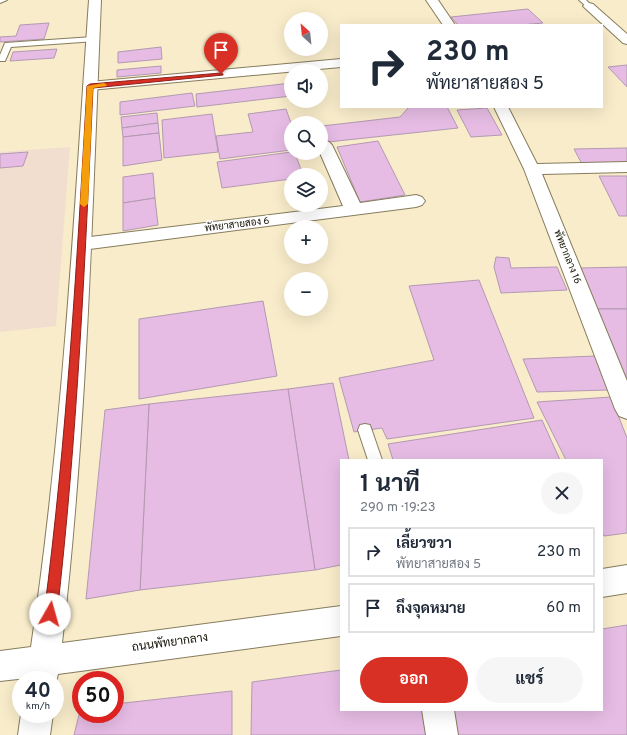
<!DOCTYPE html>
<html lang="th">
<head>
<meta charset="utf-8">
<style>
	:root { --surface:#fff; --page:#f6f6f7; --text:#1f2937; --muted:#747a83; --line:#e0e1e3; --accent:#d93025 }
	body { margin:0; font-family:Overpass,Sarabun,sans-serif; background:var(--page); color:var(--text); height:100vh; display:flex; flex-direction:column; font-size:15px; white-space:nowrap }
	* { box-sizing:border-box; margin:0 }
	p { font-size:13px; color:var(--muted) }
	.icon { flex:none; width:22px; height:22px; fill:none; stroke:currentColor; stroke-width:2; stroke-linecap:round; stroke-linejoin:round }
	.map { position:relative; flex:1; overflow:hidden }
	.side { position:absolute; left:340px; top:459px; width:263px; height:252px; display:flex; flex-direction:column; background:var(--surface); border-radius:0px; box-shadow:0 4px 16px #0002 }
	.side>* { flex:none }
	.guide { position:absolute; left:340px; top:24px; width:263px; height:84px; border-radius:0px; box-shadow:0 4px 16px #0002; background:#fff; color:var(--text); overflow:hidden }
	.needle { width:26px; rotate:333deg }
	.tools { position:absolute; left:284px; top:12px; display:grid; gap:8px }
	.tools a { display:grid; place-items:center; width:44px; height:44px; border-radius:50%; background:var(--surface); box-shadow:0 4px 16px #0002; font-size:20px }
	.speed { position:absolute; left:12px; top:671px; display:flex; gap:8px; font-size:20px; font-weight:700; text-align:center }
	.speed>* { display:grid; place-content:center; width:52px; height:52px; border-radius:50%; background:var(--surface); box-shadow:0 4px 16px #0002; line-height:1 }
	.speed small { font-size:10px; font-weight:400 }
	.speed .limit { border:6px solid #d22; background:#fff; color:#111 }
	.pin { position:absolute; display:grid; place-items:center; width:34px; height:34px; color:#fff; margin:-41px -17px; border-radius:50% 50% 50% 0; rotate:-45deg; box-shadow:0 0 4px #0007 }
	.pin .icon { rotate:45deg }
	.me { position:absolute; width:44px; margin:-22px; rotate:7deg; stroke-linejoin:round; filter:drop-shadow(0 0 3px #0008) }
	.turn { display:flex; align-items:center; gap:14px; height:84px; padding:0 20px; font-size:18px }
	.turn .icon { width:52px; height:52px; stroke-width:2.5 }
	.turn b { display:block; font-size:28px; line-height:34px }
	.round { display:grid; place-items:center; flex:none; width:42px; height:42px; border-radius:21px; background:var(--page) }
	.summary { display:flex; align-items:center; justify-content:space-between; height:68px; padding:0 20px }
	h1 { font-size:24px; font-weight:700; line-height:30px }
	.primary-button { display:flex; gap:8px; margin-top:auto; padding:8px 20px }
	.primary-button a { flex:1; height:46px; border-radius:24px; background:var(--accent); color:#fff; font-size:16px; font-weight:700; line-height:46px; text-align:center }
	.primary-button a+a { background:var(--page); color:var(--text) }
	ul { padding:0; list-style:none }
	li { display:flex; align-items:center; gap:12px; height:50px; margin:0 8px 6px; padding:0 12px; border:2px solid var(--line); border-radius:0px }
	li div { flex:1 }
	li b { display:block; font-size:15px }
	li em { font-style:normal }
	.map>svg:first-child { display:block }
	.commercial { fill:#f2decf }
	.building { fill:#e6bce4; stroke:#b399b2 }
	.lines { fill:none; stroke-linecap:round; stroke-linejoin:round }
	.lane-casing { stroke:#867c5d; stroke-width:2 }
	.street-casing { stroke:#867c5d; stroke-width:2 }
	.secondary-casing { stroke:#867c5d; stroke-width:2 }
	.lane { fill:#fff; fill-rule:evenodd }
	.street { fill:#fff; fill-rule:evenodd }
	.secondary { fill:#fff; fill-rule:evenodd }
	.route { fill:#d93025; stroke:#8d1f18 }
	.slow { fill:#f59e0b }
	.labels { text-anchor:middle; dominant-baseline:central; stroke-width:3; stroke-linejoin:round; paint-order:stroke }
	.street-label { font-size:10px; fill:#161206; stroke:#fff }
	.near-street-label { font-size:12px; fill:#161206; stroke:#fff }
</style>
</head>
<body>
<div class="map">
<svg width="627" height="735" viewBox="0 0 627 735">
	<rect width="100%" height="100%" fill="#f8ecca"/>
	<!-- commercial -->
	<path class="commercial" d="M70 147 56 326 0 332V152Z"/>
	<!-- building -->
	<g class="building">
		<path d="M528 9 543 23 521 25H458L451 17Z"/>
		<path d="M49 23 44 39 0 42V37L16 36 20 25Z"/>
		<path d="M161 47 162 59 118 63V52Z"/>
		<path d="M57 49 54 58 10 61 13 52Z"/>
		<path d="M627 65V87L608 67Z"/>
		<path d="M161 66V73L117 77V70Z"/>
		<path d="M291 83V96L197 107 196 94Z"/>
		<path d="M192 93 195 106 120 115V102Z"/>
		<path d="M409 107H447L458 128 328 142 322 126 400 117Z"/>
		<path d="M487 108 502 135 471 137 457 110Z"/>
		<path d="M286 109 291 123V150L220 159 216 136 253 132 248 114Z"/>
		<path d="M157 113 158 123 122 128 121 117Z"/>
		<path d="M212 114 218 152 164 158 162 120Z"/>
		<path d="M158 123 159 133 123 137 122 128Z"/>
		<path d="M159 133 162 160 123 166V137Z"/>
		<path d="M378 141 405 195 360 202 337 147Z"/>
		<path d="M627 148V165L583 166 574 149Z"/>
		<path d="M28 152 23 166 0 168V154Z"/>
		<path d="M291 152 295 153 303 175H291V179L222 188 217 162Z"/>
		<path d="M153 173 155 198 123 203V177Z"/>
		<path d="M599 176H627V216H619Z"/>
		<path d="M155 198 158 225 123 231V203Z"/>
		<path d="M496 257 509 258 511 268 557 267 567 290 501 293 494 267Z"/>
		<path d="M627 267V309H596L580 268Z"/>
		<path d="M479 280 534 418 387 439 382 428 354 432 339 378 434 360 409 286Z"/>
		<path d="M263 301 277 376 139 399V319Z"/>
		<path d="M596 309H627V383Z"/>
		<path d="M595 356 608 390 537 392 523 359Z"/>
		<path d="M333 383 349 460H341V565L315 570 288 389Z"/>
		<path d="M288 389 315 570 140 590 149 404Z"/>
		<path d="M611 397 627 438V533L604 536 602 532V460H566L537 402Z"/>
		<path d="M149 404 140 590 86 599 105 410Z"/>
		<path d="M542 420 560 460H393L388 444Z"/>
		<path d="M627 625V735H456L451 710H602V629Z"/>
		<path d="M341 670V710H427L430 735H251L252 682Z"/>
		<path d="M232 691V735H74L81 707V714H115V704Z"/>
	</g>
	<g class="lines">
		<defs>
			<g id="lane">
				<path d="M0 0H7L0 3Z"/>
				<path d="M579 0H586L592 6 587 7Z"/>
				<path d="M93 37 97 39 96 41 11 47 5 61H0V55L5 43Z"/>
				<path d="M365 424 370 425 382 460H368L358 430 360 425Z"/>
			</g>
			<g id="street">
				<path d="M426 0H438L455 25H443Z"/>
				<path d="M589 3 593 4 627 34V44L623 43 585 8 583 6 585 4Z"/>
				<path d="M341 59V67L90 90 85 89 83 86 85 83 90 82Z"/>
				<path d="M494 107H508L537 164 627 162V172L542 174 627 381V419L619 416 615 409 524 169Z"/>
				<path d="M324 140 329 142 332 145 360 203 416 195 422 197 425 201 422 205 416 207 82 250 76 249 73 244 76 239 82 238 343 206 320 153 321 141Z"/>
				<path d="M422 710H454L458 735H426Z"/>
			</g>
			<g id="secondary">
				<path d="M89 0H101C92 214 87 429 62 643L341 606V636L58 674 55 686V680H26L27 678 0 681V651L31 647C63 432 74 216 89 0Z"/>
				<path d="M627 565V593L602 597V569Z"/>
				<path d="M21 714H53L50 735H18Z"/>
			</g>
		</defs>
		<!-- lane casing -->
		<use href="#lane" class="lane-casing"/>
		<!-- street casing -->
		<use href="#street" class="street-casing"/>
		<!-- secondary casing -->
		<use href="#secondary" class="secondary-casing"/>
		<!-- lane -->
		<use href="#lane" class="lane"/>
		<!-- street -->
		<use href="#street" class="street"/>
		<!-- secondary -->
		<use href="#secondary" class="secondary"/>
	</g>
	<!-- route -->
	<path class="route" d="M221 73 223 74V75L93 88C85 263 77 439 57 614L55 618 50 620 46 618 44 614C67 438 77 262 87 86L90 84Z"/>
	<!-- slow -->
	<path class="slow" d="M104 83 107 85 106 86 93 88 88 204 84 207 80 204 87 86Z"/>
	<g class="labels">
		<!-- street labels -->
		<g class="street-label">
			<text transform="translate(237 225) rotate(-7)">พัทยาสายสอง 6</text>
			<text transform="translate(567 257) rotate(68)">พัทยากลาง 16</text>
		</g>
		<!-- near-street labels -->
		<g class="near-street-label">
			<text transform="translate(170 643) rotate(-8)">ถนนพัทยากลาง</text>
		</g>
	</g>
</svg>
<div class="tools">
<a><svg class="needle" viewBox="-14 -14 28 28"><path d="M0-13l5 13h-10z" fill="#e53935"/><path d="M0 13l5-13h-10z" fill="#747a83"/></svg></a>
<a><svg class="icon" aria-label="sound" viewBox="0 0 24 24"><path d="M4 9h4l5-4v14l-5-4H4zM17 9q2 3 0 6"/></svg></a>
<a><svg class="icon" aria-label="search" viewBox="0 0 24 24"><circle cx="10" cy="10" r="6"/><path d="M15 15l6 6"/></svg></a>
<a><svg class="icon" aria-label="layers" viewBox="0 0 24 24"><path d="M12 4l9 5-9 5-9-5zM3 14l9 5 9-5"/></svg></a>
<a>+</a>
<a>−</a>
</div>
<div class="speed"><div>40<small>km/h</small></div><div class="limit">50</div></div>
<div class="pin" style="left:221px;top:74px;background:#d93025"><svg class="icon" aria-label="arrive" viewBox="0 0 24 24"><path d="M6 21V4h12l-3 4 3 4H6"/></svg></div>
<svg class="me" style="left:50px;top:614px" viewBox="-20 -20 40 40"><circle r="19" fill="#fff"/><path d="M0-13L10 11 0 6-10 11z" fill="#d93025"/></svg>
<div class="guide">
<div class="turn"><svg class="icon" aria-label="right" viewBox="0 0 24 24"><path d="M7 20v-9h11M14 6l5 5-5 5"/></svg><div><b>230 m</b>พัทยาสายสอง 5</div></div>
</div>
<section class="side">
<div class="summary"><div><h1>1 นาที</h1><p>290 m · 19:23</p></div><a class="round"><svg class="icon" aria-label="close" viewBox="0 0 24 24"><path d="M6 6l12 12M18 6L6 18"/></svg></a></div>
<ul>
<li><svg class="icon" aria-label="right" viewBox="0 0 24 24"><path d="M7 20v-9h11M14 6l5 5-5 5"/></svg><div><b>เลี้ยวขวา</b><p>พัทยาสายสอง 5</p></div><em>230 m</em></li>
<li><svg class="icon" aria-label="arrive" viewBox="0 0 24 24"><path d="M6 21V4h12l-3 4 3 4H6"/></svg><div><b>ถึงจุดหมาย</b></div><em>60 m</em></li>
</ul>
<div class="primary-button"><a>ออก</a><a>แชร์</a></div>
</section>
</div>
</body>
</html>
